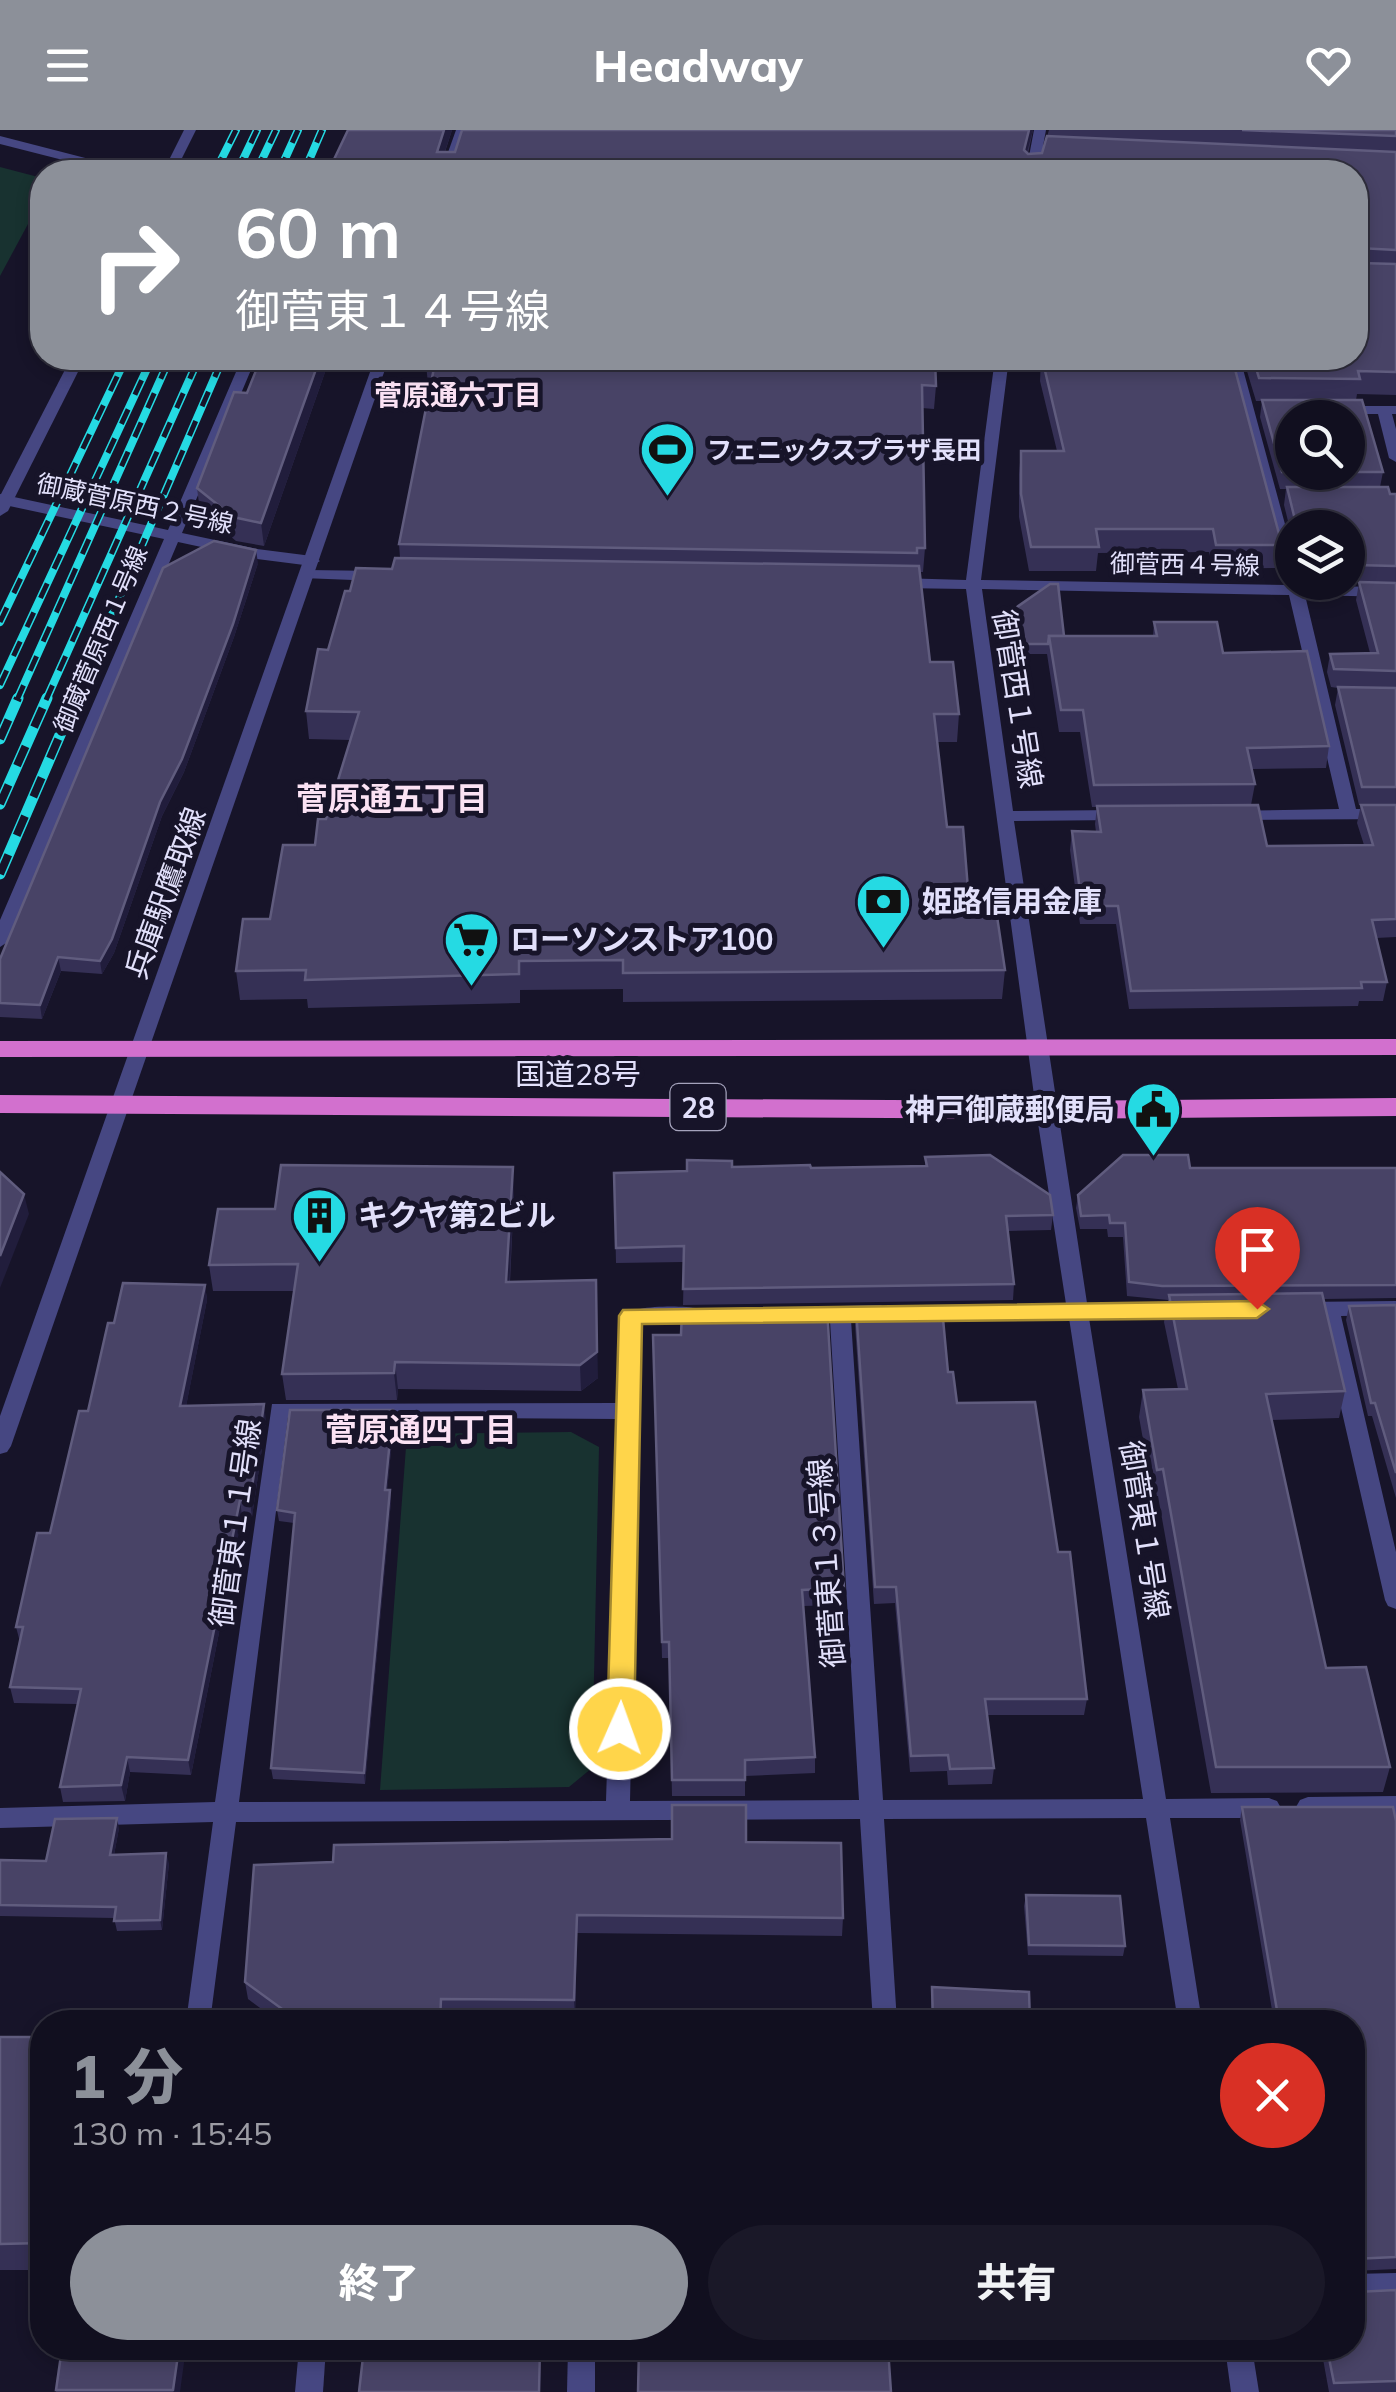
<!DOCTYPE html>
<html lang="ja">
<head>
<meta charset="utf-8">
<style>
	:root { --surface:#110f1f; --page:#1a1828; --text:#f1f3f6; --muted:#9c9ca4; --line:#302f3d; --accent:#8c9099 }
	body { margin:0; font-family:Mulish,"Noto Sans JP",sans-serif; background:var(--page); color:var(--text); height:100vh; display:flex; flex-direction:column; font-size:38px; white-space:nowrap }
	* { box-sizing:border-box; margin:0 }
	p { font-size:32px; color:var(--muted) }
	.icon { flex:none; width:55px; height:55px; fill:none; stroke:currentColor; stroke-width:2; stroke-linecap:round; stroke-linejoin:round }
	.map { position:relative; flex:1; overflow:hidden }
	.details { position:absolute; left:30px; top:1880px; width:1335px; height:350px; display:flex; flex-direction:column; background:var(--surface); border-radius:40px; box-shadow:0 5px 15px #0003,0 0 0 2px var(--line) }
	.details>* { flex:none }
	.banner { position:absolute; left:30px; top:30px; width:1338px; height:210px; border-radius:40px; box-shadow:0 5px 15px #0003,0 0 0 2px var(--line); background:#8c9099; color:#fff; overflow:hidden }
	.fabs { position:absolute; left:1275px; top:270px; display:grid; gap:20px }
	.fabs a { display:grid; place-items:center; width:90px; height:90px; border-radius:50%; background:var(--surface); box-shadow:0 5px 15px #0003,0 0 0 2px var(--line); font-size:50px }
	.pin { position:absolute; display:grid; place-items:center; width:85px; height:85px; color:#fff; margin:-102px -42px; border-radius:50% 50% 50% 0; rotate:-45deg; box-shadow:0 0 10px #0007 }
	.pin .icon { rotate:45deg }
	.me { position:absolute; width:110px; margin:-55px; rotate:2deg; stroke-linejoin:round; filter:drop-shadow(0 0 8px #0008) }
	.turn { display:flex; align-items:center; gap:35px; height:210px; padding:0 40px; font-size:45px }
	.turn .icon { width:130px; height:130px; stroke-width:2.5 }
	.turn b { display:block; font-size:70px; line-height:85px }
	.round { display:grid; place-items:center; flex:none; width:105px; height:105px; border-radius:52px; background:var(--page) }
	.summary { display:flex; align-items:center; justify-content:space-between; height:170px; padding:0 40px }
	h1 { font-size:60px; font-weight:800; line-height:75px; color:var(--accent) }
	.primary-button { display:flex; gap:20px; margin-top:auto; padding:20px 40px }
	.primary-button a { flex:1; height:115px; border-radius:60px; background:var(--accent); color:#fff; font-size:40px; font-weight:800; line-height:115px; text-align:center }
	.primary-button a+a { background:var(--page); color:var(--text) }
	header { display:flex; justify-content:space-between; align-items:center; height:130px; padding:0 40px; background:var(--accent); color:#fff; font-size:45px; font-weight:800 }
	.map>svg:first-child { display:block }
	.green { fill:#183230 }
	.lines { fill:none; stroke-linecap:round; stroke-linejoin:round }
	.minor { fill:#464782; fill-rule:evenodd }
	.tertiary { fill:#464782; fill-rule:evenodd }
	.trunk { fill:#d270ce; fill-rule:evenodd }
	.rail-far1-casing { stroke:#25dae3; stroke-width:8 }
	.rail-casing { stroke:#25dae3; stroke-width:11 }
	.rail-far1 { stroke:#171429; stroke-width:5; stroke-dasharray:16; stroke-linecap:butt }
	.rail { stroke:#171429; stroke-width:8; stroke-dasharray:21; stroke-linecap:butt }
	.wall { fill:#353055 }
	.shaded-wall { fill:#211d3c }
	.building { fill:#484366; stroke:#605c7e; stroke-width:2.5 }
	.route { fill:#ffd54a; stroke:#a68a30; stroke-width:2.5 }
	.labels { text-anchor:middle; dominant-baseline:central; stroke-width:10; stroke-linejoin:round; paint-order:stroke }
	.far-poi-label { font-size:25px; font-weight:bold; fill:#e2e0fb; stroke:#171429; text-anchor:start }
	.far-street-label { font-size:25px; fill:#e2e0fb; stroke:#171429 }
	.far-neighbourhood-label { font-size:28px; font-weight:bold; fill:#fbe2f4; stroke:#171429 }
	.shield { fill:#171429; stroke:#a5a3bc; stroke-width:2.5 }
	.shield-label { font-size:28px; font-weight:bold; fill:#e2e0fb }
	.street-label { font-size:30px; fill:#e2e0fb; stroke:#171429 }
	.poi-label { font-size:30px; font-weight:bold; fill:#e2e0fb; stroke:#171429; text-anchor:start }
	.neighbourhood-label { font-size:32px; font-weight:bold; fill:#fbe2f4; stroke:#171429 }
</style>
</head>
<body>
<header><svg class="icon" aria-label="menu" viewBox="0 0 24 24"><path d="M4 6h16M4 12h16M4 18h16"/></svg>Headway<svg class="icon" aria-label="heart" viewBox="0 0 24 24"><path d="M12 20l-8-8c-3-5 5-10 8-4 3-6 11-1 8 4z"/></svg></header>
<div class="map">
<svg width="1396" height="2262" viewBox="0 0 1396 2262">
	<rect width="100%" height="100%" fill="#171429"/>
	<!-- green -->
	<g class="green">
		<path d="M0 37 42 48V68L0 146Z"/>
		<path d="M571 1302 599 1317 592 1638 569 1657 380 1660 407 1304Z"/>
	</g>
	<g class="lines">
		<!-- minor -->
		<g class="minor">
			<path d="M1034 0H1046L1043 16 1069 17 1075 21 1069 25 1042 24 1038 42H1026Z"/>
			<path d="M0 6 128 39 129 42H110L0 14Z"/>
			<path d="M242 228H256L182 403 257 419 312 426 320 431 312 436 257 429 178 412 9 811 0 817V790L164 409 0 374V364L168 400Z"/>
			<path d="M995 228H1009L981 450 1287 455 1226 228H1240L1292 420V452H1302L1303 456 1396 457V467L1305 465 1356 679H1396V689L1233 690 1224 685 1227 681 1339 679 1289 465 982 459 1013 681 1119 680 1128 685 1119 690 1014 691 1087 1173H1191L1201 1180 1191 1187 1089 1188 1166 1669 1269 1668 1277 1671 1281 1678 1277 1685 1269 1688H1170L1202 1892H1178L1146 1688 884 1689 897 1892H873L860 1689 236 1692 210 1892H186L213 1692 0 1698V1678L215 1672 272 1274 618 1273 621 1186C631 1174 706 1173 716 1185L706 1192 641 1193 630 1671 859 1670 830 1191H800L790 1184 800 1177 881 1175 891 1182 888 1187 851 1190 883 1670 1143 1669 1069 1188 915 1189 905 1182 915 1175 1066 1174 1036 980 966 459 898 458 890 453 898 448 966 450ZM288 1287 618 1289 606 1671 239 1672Z"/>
			<path d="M1396 276V284H1392L1396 299V332L1389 328 1378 284H1338L1331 280 1338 276Z"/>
			<path d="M307 440 379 441 387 446 379 451 302 448V442Z"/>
			<path d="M1396 1171V1185L1341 1186 1396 1422V1479L1388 1476 1385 1470 1320 1186H1300L1290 1179 1300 1172Z"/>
			<path d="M1396 1666V1686L1308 1687 1300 1684 1296 1677 1300 1670 1308 1667Z"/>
			<path d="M1396 2143V2169L1352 2170V2144Z"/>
			<path d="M299 2218H326L323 2262H295Z"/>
			<path d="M568 2218H595V2262H567Z"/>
			<path d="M1225 2218H1252L1259 2262H1231Z"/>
		</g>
		<!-- tertiary -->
		<g class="tertiary">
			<path d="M184 0H196L175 42H163Z"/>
			<path d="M456 0H468L453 42H441Z"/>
			<path d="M71 228H85L8 381 0 386V366Z"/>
			<path d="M375 228H389L11 1316 7 1322 0 1324V1286Z"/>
		</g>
		<!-- trunk -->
		<g class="trunk">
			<path d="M1396 909V925L0 927V911Z"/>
			<path d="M0 965 1046 971 1396 968V986L1046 989 0 983Z"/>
		</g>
		<defs>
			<g id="rail-far1">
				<path d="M215 42 236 0"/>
				<path d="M237 42 257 0"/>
				<path d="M256 42 276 0"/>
				<path d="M279 42 298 0"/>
				<path d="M304 42 322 0"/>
				<path d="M0 492 126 228"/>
				<path d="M0 555 152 228"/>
				<path d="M17 570 170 228"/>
				<path d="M46 570 199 228"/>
				<path d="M75 570 223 228"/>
			</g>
			<g id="rail">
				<path d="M0 609 18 568"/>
				<path d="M0 674 47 568"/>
				<path d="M0 744 76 568"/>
			</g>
		</defs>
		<!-- rail-far1 casing -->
		<use href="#rail-far1" class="rail-far1-casing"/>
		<!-- rail casing -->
		<use href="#rail" class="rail-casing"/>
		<!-- rail-far1 -->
		<use href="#rail-far1" class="rail-far1"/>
		<!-- rail -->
		<use href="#rail" class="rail"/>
	</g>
	<!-- wall -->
	<g class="wall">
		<path d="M348 0H452L445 22 1033 0 1028 24 1042 23 1049 0H1396V265L1357 264 1356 270 1383 342 1380 357 1390 364H1396V807L1376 808 1387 852 1383 871H1359L1358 876 1129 879 1116 794H1080L1070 720 1072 701 1096 702 1095 694 1097 677H1092L1080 602H1059L1047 524H1018L1013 490 1014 479 1064 506H1153L1154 492 1223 523 1329 616 1326 638 1252 639 1255 654 1251 675 1267 716 1364 715 1357 693 1361 675H1359L1335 575 1338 558 1331 557 1327 542 1330 524 1370 523 1356 470 1359 453H1352L1350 445H1348V398H1292V407L1284 375 1286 359H1280L1260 287 1262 271H1256L1243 228H1355V42H328Z"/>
		<path d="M261 228H330L264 416 236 411 200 381 197 358 247 263Z"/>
		<path d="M1041 228H1232L1282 415 1278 438 1213 439 1209 422 1098 423 1096 441H1029L1019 387V344L1021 321H1057L1040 251Z"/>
		<path d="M426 233 936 256 934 279 922 278 925 418 923 442H920L930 532 959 584 957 612H937L947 697 968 759 1005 840 1002 869 623 872V859L520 860V873L308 878 307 869 240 870 236 841 315 715 326 689 350 610 309 609 306 581 350 461 392 439 400 428 399 414 430 256 428 255Z"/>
		<path d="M258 433 234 507 184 642 162 686 114 823 102 844 61 841 42 889 0 887V829Z"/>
		<path d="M925 1027 1053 1085 1051 1100 1008 1101 1014 1154 1013 1170 683 1175 684 1132 616 1133 614 1043 687 1041 732 1037 811 1038 925 1036Z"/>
		<path d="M1190 1038H1396V1168L1324 1169 1345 1261 1339 1288 1272 1290 1326 1538 1390 1637 1383 1662 1211 1663 1158 1366H1153L1139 1287 1143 1260 1178 1259 1164 1192 1168 1170 1127 1166 1123 1107H1108L1107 1099H1080L1076 1078 1078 1065Z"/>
		<path d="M514 1064 510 1152 598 1248 581 1261 398 1259 397 1270H286L282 1244 294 1161H213L209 1135Z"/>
		<path d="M205 1155 207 1170 186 1276 266 1290 252 1387 242 1386 191 1645 130 1642 125 1671 63 1672 60 1657 77 1574 14 1573 10 1557 20 1512 16 1497 50 1403 114 1193Z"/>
		<path d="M1396 1175V1368L1372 1286H1368L1346 1190 1349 1176Z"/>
		<path d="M856 1178 948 1242 957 1273 1058 1422 1087 1569 1084 1585H987L994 1638 992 1654 948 1655 947 1641 910 1642 895 1473 874 1474 855 1195Z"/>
		<path d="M653 1205 844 1458 843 1475 803 1476 815 1627V1643L745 1646V1666H672L669 1528H662Z"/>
		<path d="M393 1280 394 1291 387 1360H390L391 1371 365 1654 273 1649 271 1638 294 1393 279 1391 277 1380Z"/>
		<path d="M1242 1677 1396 1691V2139L1353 2141 1352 1892H1274L1240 1690Z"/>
		<path d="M119 1698 114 1725 169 1733 162 1800 117 1801 114 1788 0 1786V1730L46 1731Z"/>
		<path d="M746 1712 843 1788 842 1806 577 1803 575 1887H443V1892H279L248 1869 245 1852Z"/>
		<path d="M1026 1765 1125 1816 1123 1826 1028 1825 1024 1776Z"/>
		<path d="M932 1857 1030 1892H931Z"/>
		<rect x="0" y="1907" width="42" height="233"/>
		<path d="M1396 2160V2262H1329L1321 2218H1352L1356 2162Z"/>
		<path d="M62 2218 180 2262H56Z"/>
	</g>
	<!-- shaded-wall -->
	<g class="shaded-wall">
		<path d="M444 0H452L438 42 437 22Z"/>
		<path d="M1029 0H1033L1022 41 1024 20Z"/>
		<path d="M320 228H330L264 416 261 393Z"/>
		<path d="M256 420 258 433 234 507 184 642 162 686 114 823 102 844 100 831Z"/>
		<path d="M58 827 61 841 42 889 40 875Z"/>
		<path d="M513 1037 514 1064 508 1179 506 1152Z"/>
		<path d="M24 1064 29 1084 0 1158V1126Z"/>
		<path d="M596 1150 598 1248 581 1261 580 1235Z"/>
		<path d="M205 1155 207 1170 183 1292 180 1276Z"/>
		<path d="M395 1232 398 1259 397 1270 394 1243Z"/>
		<path d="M264 1274 266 1290 252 1387 250 1371Z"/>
		<path d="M393 1280 394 1291 386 1371 385 1360Z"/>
		<path d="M390 1360 391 1371 365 1654 364 1643Z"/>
		<path d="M240 1370 242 1386 191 1645 188 1630Z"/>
		<path d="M127 1627 130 1642 125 1671 121 1655Z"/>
		<path d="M117 1688 119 1698 112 1736 110 1725Z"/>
		<path d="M166 1723 169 1733 162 1800 160 1790Z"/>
		<path d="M577 1785V1803L575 1887 574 1870Z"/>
		<path d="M179 2218H186L180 2262H173Z"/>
	</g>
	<!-- building -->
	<g class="building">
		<path d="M348 0H444L437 22H455L462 0H1029L1024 20 1028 24 1042 23 1047 6 1396 22V120L1359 118 1355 129V42H328Z"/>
		<path d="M1242 0H1396V6Z"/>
		<path d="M1355 130 1359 133 1396 134V242L1358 241 1360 249 1259 248 1253 228H1355Z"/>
		<path d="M261 228H320L261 393 233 387 197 358 234 262 247 263Z"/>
		<path d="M428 228H935L936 256 922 255 925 418H917V423L399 414 435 233H426Z"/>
		<path d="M1042 228H1232L1282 415H1216L1213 399H1096L1099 417H1031L1021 364V321H1064Z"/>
		<path d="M1262 270H1362L1383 342H1348V288H1292V342H1282Z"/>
		<path d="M1287 357H1388L1390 364H1396V436L1355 435 1353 427H1348V398H1297Z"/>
		<path d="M214 411 256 420 233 494 182 629 160 672 112 809 100 831 58 827 40 875 0 873V829L163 438Z"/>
		<path d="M395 428 919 436 930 532H953L959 584H934L947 697H963L968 759H993L1005 840 623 843V830L519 831V844L305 850 306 840 236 841 243 789H270L283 715H315L318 689H326L359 582 306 581 318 519 328 520 345 461H350L356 438 392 439Z"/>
		<path d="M1359 452 1396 453V541L1334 539 1330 524 1378 523Z"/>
		<path d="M1050 454H1058L1064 506H1049L1048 514H1019L1014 479Z"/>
		<path d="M1154 492H1217L1223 523 1307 521 1329 616 1247 618 1255 654 1094 655 1083 580H1061L1049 506H1157Z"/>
		<path d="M1338 557 1396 558V657H1362Z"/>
		<path d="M1258 675 1267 716 1373 715 1361 675H1396V789L1372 790 1387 852H1361L1362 858 1131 861 1118 776H1082L1072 701 1101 702 1097 676Z"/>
		<path d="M990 1025 1050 1065 1053 1085 1006 1086 1014 1154 683 1159 684 1116 616 1118 614 1043 687 1041V1030L732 1031V1037L810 1035 811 1038 927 1036 925 1027Z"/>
		<path d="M1123 1025H1188L1190 1038H1396V1155L1162 1156 1129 1152 1125 1093H1110L1109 1085 1081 1086 1078 1065Z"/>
		<path d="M281 1035 513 1037 506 1152 596 1150 597 1222 580 1235 395 1232 394 1243 282 1244 298 1134 209 1135 218 1079H275Z"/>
		<path d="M0 1042 24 1064 0 1126Z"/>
		<path d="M123 1153 205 1155 180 1276 264 1274 250 1371 240 1370 188 1630 127 1627 121 1655 60 1657 81 1559 10 1557 23 1497H16L37 1403H50L79 1281H88L108 1193H114Z"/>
		<path d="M1322 1163 1345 1261 1266 1264 1326 1538 1366 1537 1390 1637H1216L1163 1339 1157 1340 1143 1260 1187 1259 1169 1165Z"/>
		<path d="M1396 1175V1343L1375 1273H1371L1349 1176Z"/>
		<path d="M827 1178 844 1458 802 1460 815 1627 745 1630V1650H672L669 1512H662L653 1205H681L682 1180Z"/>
		<path d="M856 1178H942L948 1242H953L957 1273 1035 1272 1058 1422H1070L1087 1569H985L994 1638 950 1639 948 1625 911 1626 896 1457H875Z"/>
		<path d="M290 1280H393L385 1360H390L364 1643 271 1638 295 1383 277 1380Z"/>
		<path d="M672 1675H746V1712L841 1713 843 1788 577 1785 574 1870 441 1869 440 1892H300L245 1852 254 1735 333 1732 334 1715 672 1709Z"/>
		<path d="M1242 1677H1393L1396 1691V2127L1353 2129 1352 2148V1892H1279Z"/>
		<path d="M117 1688 110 1725 166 1723 160 1790 114 1791 116 1777 0 1775V1730L46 1731 55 1689Z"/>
		<path d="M1026 1765 1120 1766 1125 1816 1029 1815Z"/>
		<path d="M932 1857 1029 1862 1030 1892H933Z"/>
		<path d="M0 1907H42V2113L0 2114Z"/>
		<path d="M1352 2158 1356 2162 1396 2160V2251L1334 2253 1327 2218H1352Z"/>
		<path d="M62 2218H179L173 2260H56Z"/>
		<path d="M364 2218H540L539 2262H359Z"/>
		<path d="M639 2218H888L891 2262H638Z"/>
	</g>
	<!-- route -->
	<path class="route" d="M1257 1171 1269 1179 1257 1188 642 1194 634 1599 630 1607 620 1610 611 1607 607 1599 619 1186 623 1180Z"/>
	<!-- icons -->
	<defs>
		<symbol id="stadium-pin" viewBox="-11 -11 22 30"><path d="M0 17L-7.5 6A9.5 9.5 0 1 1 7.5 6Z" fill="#25dae3" stroke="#171429"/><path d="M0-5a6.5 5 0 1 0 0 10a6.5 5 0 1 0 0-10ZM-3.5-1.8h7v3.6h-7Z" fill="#111"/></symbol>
		<symbol id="bank-pin" viewBox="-11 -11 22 30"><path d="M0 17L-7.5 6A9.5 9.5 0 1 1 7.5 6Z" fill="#25dae3" stroke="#171429"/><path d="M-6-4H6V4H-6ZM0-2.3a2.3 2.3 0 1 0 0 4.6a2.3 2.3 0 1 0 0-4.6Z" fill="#111"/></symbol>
		<symbol id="supermarket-pin" viewBox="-11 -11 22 30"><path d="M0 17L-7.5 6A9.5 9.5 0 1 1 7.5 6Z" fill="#25dae3" stroke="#171429"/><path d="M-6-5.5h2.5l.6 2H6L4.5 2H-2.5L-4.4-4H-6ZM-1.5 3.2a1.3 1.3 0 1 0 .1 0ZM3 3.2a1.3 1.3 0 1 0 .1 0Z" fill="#111"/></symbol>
		<symbol id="civic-pin" viewBox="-11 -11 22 30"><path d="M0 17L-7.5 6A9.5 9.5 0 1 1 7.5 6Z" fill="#25dae3" stroke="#171429"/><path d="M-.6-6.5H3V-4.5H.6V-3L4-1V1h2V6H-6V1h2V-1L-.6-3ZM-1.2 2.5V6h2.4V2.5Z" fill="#111"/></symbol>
		<symbol id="building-pin" viewBox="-11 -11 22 30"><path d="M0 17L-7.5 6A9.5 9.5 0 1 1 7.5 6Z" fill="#25dae3" stroke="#171429"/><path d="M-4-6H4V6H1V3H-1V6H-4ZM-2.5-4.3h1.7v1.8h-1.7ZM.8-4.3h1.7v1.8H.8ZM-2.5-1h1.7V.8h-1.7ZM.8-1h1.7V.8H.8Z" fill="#111"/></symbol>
	</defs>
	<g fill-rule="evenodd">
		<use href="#stadium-pin" x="636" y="288" width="63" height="86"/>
		<use href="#bank-pin" x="852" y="740" width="63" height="86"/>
		<use href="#supermarket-pin" x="440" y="778" width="63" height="86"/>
		<use href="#civic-pin" x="1122" y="948" width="63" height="86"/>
		<use href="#building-pin" x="288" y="1054" width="63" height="86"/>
	</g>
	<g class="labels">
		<!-- far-poi labels -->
		<g class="far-poi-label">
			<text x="707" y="319">フェニックスプラザ長田</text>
		</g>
		<!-- far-street labels -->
		<g class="far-street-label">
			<text transform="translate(135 373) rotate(12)">御蔵菅原西２号線</text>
			<text transform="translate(1185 434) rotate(1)">御菅西４号線</text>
			<text transform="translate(100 509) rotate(-67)">御蔵菅原西１号線</text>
		</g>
		<!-- far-neighbourhood labels -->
		<g class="far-neighbourhood-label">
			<text x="458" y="264">菅原通六丁目</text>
		</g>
		<!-- shield labels -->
		<rect class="shield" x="670.5" y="954" width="55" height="46" rx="8"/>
		<g class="shield-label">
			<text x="698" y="977">28</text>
		</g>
		<!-- street labels -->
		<g class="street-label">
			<text transform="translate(1018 569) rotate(81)">御菅西１号線</text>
			<text transform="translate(165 763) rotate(-70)">兵庫駅鷹取線</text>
			<text x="578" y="944">国道28号</text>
			<text transform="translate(235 1393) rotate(-82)">御菅東１１号線</text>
			<text transform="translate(1145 1400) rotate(81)">御菅東１号線</text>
			<text transform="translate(826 1433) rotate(-94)">御菅東１３号線</text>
		</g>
		<!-- poi labels -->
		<g class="poi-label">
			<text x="922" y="771">姫路信用金庫</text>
			<text x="510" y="809">ローソンストア100</text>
			<text x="1115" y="979" text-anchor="end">神戸御蔵郵便局</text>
			<text x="358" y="1085">キクヤ第2ビル</text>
		</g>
		<!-- neighbourhood labels -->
		<g class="neighbourhood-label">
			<text x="392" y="668">菅原通五丁目</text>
			<text x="421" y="1299">菅原通四丁目</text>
		</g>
	</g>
</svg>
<div class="fabs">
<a><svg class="icon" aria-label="search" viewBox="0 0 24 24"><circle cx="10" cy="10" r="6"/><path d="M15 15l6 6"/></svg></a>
<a><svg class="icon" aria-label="layers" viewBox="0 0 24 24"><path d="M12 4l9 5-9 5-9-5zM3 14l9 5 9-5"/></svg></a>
</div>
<div class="pin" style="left:1257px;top:1179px;background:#d93025"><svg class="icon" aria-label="arrive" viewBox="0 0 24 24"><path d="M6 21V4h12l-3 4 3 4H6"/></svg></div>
<svg class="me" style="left:620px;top:1599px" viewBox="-20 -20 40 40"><circle r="17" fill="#ffd54a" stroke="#fff" stroke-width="3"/><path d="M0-11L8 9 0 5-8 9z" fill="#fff"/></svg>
<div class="banner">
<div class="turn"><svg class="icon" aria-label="right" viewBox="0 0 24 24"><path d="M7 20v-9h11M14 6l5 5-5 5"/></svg><div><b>60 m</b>御菅東１４号線</div></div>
</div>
<section class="details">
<div class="summary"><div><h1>1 分</h1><p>130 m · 15:45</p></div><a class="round" style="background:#d93025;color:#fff"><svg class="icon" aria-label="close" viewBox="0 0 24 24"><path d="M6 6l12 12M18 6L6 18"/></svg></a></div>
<div class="primary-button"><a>終了</a><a>共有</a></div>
</section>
</div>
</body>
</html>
